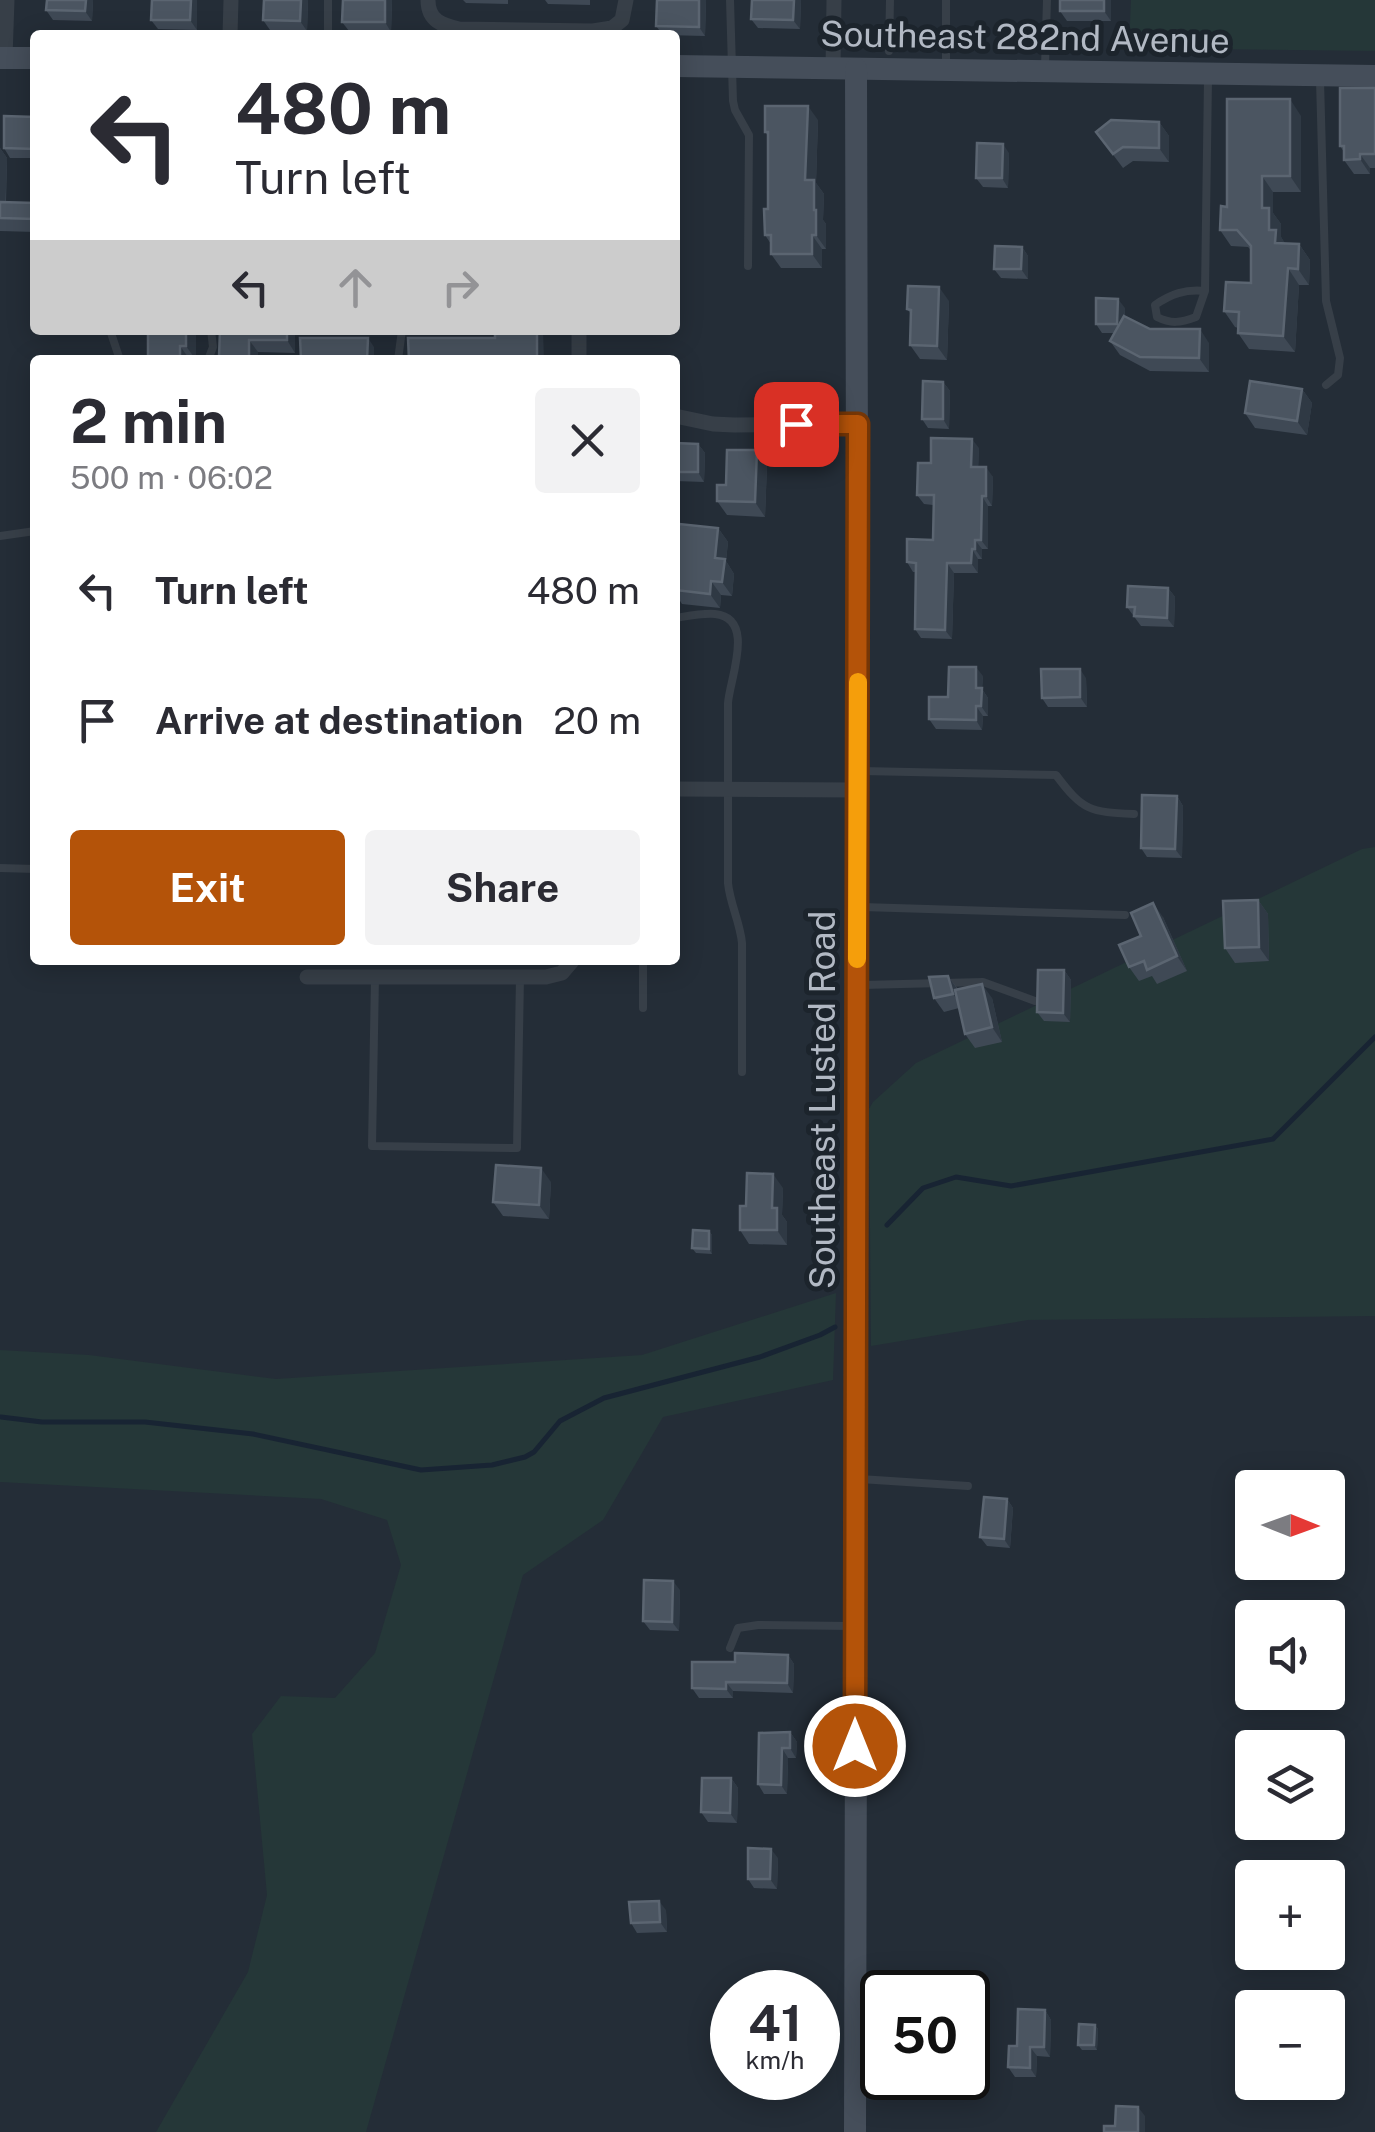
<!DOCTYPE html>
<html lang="en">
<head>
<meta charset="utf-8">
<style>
	:root { --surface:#fff; --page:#f2f2f3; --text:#2b2b33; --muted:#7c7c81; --accent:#b45309 }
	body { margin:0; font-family:"Public Sans",sans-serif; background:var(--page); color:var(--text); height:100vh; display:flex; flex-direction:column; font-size:38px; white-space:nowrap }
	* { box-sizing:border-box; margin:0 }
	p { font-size:32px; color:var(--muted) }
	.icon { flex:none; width:55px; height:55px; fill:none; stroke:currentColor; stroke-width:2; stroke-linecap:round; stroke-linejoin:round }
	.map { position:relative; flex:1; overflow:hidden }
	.side { position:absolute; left:30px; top:355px; width:650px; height:610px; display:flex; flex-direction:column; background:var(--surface); border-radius:10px; box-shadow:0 5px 25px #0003 }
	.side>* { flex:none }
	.top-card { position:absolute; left:30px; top:30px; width:650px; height:305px; border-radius:10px; box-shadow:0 5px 25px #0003; background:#fff; color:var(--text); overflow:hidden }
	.needle { width:65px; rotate:91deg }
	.tools { position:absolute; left:1235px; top:1470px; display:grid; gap:20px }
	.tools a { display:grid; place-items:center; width:110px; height:110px; border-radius:10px; background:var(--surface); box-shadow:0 5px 25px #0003; font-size:50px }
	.speed { position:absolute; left:710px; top:1970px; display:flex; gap:20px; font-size:50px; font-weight:700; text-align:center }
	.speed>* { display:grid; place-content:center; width:130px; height:130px; border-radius:50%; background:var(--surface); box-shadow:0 5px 25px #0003; line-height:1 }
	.speed small { font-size:25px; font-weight:400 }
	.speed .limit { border:5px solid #111; border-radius:15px; background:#fff; color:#111 }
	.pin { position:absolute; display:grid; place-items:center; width:85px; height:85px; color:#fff; margin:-42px; border-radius:20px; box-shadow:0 5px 15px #0006 }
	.me { position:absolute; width:110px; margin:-55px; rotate:0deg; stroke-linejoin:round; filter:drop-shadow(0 0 8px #0008) }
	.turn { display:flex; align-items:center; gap:35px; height:210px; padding:0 40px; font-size:45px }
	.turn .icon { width:130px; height:130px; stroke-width:2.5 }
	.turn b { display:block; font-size:70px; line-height:85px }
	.lanes { display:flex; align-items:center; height:95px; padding:0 40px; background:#0003; justify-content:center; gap:50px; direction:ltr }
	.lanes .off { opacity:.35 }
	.round { display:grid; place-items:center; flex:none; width:105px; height:105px; border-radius:10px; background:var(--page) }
	.head { display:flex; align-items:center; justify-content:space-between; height:170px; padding:0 40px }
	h1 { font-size:60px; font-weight:700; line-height:75px }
	.button { display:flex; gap:20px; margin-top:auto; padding:20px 40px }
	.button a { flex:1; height:115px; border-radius:10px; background:var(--accent); color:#fff; font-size:40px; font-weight:700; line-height:115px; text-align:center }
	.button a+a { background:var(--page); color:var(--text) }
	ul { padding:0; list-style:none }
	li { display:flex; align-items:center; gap:30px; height:130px; padding:0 40px }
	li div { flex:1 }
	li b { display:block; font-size:38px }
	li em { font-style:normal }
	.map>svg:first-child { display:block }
	.green { fill:#253738 }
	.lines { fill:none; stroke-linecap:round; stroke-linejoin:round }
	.stream { stroke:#182433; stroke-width:5 }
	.lane { stroke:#373f48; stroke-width:8 }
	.street { stroke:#373f48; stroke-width:15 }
	.secondary { stroke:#454e5a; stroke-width:22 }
	.wall { fill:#3f4955 }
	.shaded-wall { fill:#2f3944 }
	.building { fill:#4b5561; stroke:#5b6571; stroke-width:2.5 }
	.route-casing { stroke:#753606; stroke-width:25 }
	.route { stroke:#b45309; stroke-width:18 }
	.slow { stroke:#f59e0b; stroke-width:18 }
	.labels { text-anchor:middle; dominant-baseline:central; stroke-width:10; stroke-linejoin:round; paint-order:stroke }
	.street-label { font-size:35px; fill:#b2b9c4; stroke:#1c242c }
</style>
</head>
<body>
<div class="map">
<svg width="1375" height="2132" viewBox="0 0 1375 2132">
	<rect width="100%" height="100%" fill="#242d37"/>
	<!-- green -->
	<g class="green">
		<path d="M1131 0H1375V51L1129 48Z"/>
		<path d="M1375 847V1316L1028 1320 871 1346 869 1109 873 1102 916 1063 1362 849Z"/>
		<path d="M836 1293 833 1380 663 1417 603 1520 523 1575 366 2132H156L248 1972 267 1895 252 1734 281 1696 335 1698 375 1653 401 1565 387 1520 321 1499 0 1482V1350L89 1355 276 1379 642 1355Z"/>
	</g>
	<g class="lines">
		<!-- stream -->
		<g class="stream">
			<path d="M887 1225 923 1188 956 1177 1011 1186 1273 1139 1375 1037"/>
			<path d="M1 1417 42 1422H145L253 1434 421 1470 492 1465 525 1457 534 1452 560 1421 604 1398 760 1357 820 1335 835 1327"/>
		</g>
		<!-- lane -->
		<g class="lane">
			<path d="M730 0 733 101 735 110 749 135 748 266"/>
			<path d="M328 32V0"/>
			<path d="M889 51 890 0"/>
			<path d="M946 65V0"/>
			<path d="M1045 67 1047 0"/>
			<path d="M1320 80 1326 301 1340 358 1338 375 1326 385"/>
			<path d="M1205 291C1185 289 1171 294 1155 305L1157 317C1171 324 1180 323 1196 317L1205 291 1208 79"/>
			<path d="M110 330 120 360"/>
			<path d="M208 360 213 347 211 330"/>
			<path d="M398 360 402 330"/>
			<path d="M0 536 35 531"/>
			<path d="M675 618C688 616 702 613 715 614 756 618 730 678 728 703V883C730 904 740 922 742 943V1072"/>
			<path d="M862 771 1056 775C1083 811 1090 812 1134 814"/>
			<path d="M0 868 35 869"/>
			<path d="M862 907 1125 915"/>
			<path d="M643 960V1008"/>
			<path d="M375 977 372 1146 517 1148 520 977"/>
			<path d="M862 985 983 982 1035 1001"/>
			<path d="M860 1479 968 1486"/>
			<path d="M730 1648 738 1628 758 1625 851 1626"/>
		</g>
		<!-- street -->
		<g class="street">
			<path d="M428 0C428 21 442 25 459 29L593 31 612 28 622 20 626 0"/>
			<path d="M230 35 231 0"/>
			<path d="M5 58 7 0"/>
			<path d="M833 69 834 0"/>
			<path d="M579 360V330"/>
			<path d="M675 416 713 424 734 425 858 424"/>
			<path d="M675 789 858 790"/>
			<path d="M307 977H546L562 973 573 960"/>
		</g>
		<!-- secondary -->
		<g class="secondary">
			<path d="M0 58H35"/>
			<path d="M675 66 1375 76"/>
			<path d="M855 2132 858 884 856 69"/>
		</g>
	</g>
	<!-- wall -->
	<g class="wall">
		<path d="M93 0 92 21 53 20 46 10Z"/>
		<path d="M152 0H197V30L158 29 151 20Z"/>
		<path d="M308 0 307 31 270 30 263 20Z"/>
		<path d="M392 0 391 32 349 31 342 22Z"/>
		<path d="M463 0H508V4L466 3Z"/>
		<path d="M545 0H590V5L548 4Z"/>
		<path d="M706 0 705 36 663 35 656 26Z"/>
		<path d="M752 0H801L800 29 758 28 751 19Z"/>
		<path d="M1060 0H1111V21H1067L1060 11Z"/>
		<path d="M1375 88V168H1370V174H1354L1344 160V152L1340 146Z"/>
		<path d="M1301 116V192H1273V213L1281 224V237L1285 244H1299L1310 260 1309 285H1299L1295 352 1249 349 1238 333V328L1235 327 1224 311 1251 283V250L1248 247 1231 246 1220 230 1227 207Z"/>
		<path d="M35 117V158H10L4 148Z"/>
		<path d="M818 120 816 183 824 194 823 220 826 224V249H822V268H781L771 254V244L765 235 768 209V136L765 132Z"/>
		<path d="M1159 122 1169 136V162L1133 161 1123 168 1096 132Z"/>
		<path d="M0 148 7 158 6 202 35 203V232L0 231Z"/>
		<path d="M1009 153 1008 188 983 187 976 178Z"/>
		<path d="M1022 247 1028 256V279L1001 278 994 269Z"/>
		<path d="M949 301 947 360 920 359 910 345 911 314 907 309Z"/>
		<path d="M1125 308V316L1150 329 1209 343V372L1150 371 1120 355 1110 341 1114 333H1102L1096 324Z"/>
		<path d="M196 330V360H151L148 356Z"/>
		<path d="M220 330H295V353L258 352V360H221L219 357Z"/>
		<path d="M943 382 950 391 949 429 928 428 922 419Z"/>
		<path d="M1302 389 1312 403 1307 435 1255 428 1245 413Z"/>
		<path d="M675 443 698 444 705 453 704 482 675 481Z"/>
		<path d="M979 448 978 467 993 477 992 506H988V549H982V559H978V573H954L952 639 921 638 915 629 916 572H913L907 562 933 540V505L924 504 917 495 931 463Z"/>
		<path d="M757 450 767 465 765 517 727 515 717 501 726 485Z"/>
		<path d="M718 528 728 542 726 561 734 574 732 596 721 595 720 608 682 604 675 593V564Z"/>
		<path d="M1168 588 1175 597 1174 627 1141 626 1127 607Z"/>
		<path d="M983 676 982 689 988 698V716H983L982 730 936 729 929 719 948 697Z"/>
		<path d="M1086 678 1087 707H1048L1042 698Z"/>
		<path d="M1177 796 1183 806 1182 858 1147 857 1141 848Z"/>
		<path d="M1258 900 1268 914 1269 961 1235 963 1225 948Z"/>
		<path d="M1163 917 1187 971 1157 984 1152 976 1139 981 1129 967 1141 936Z"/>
		<path d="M1064 970 1071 980 1070 1022 1044 1021 1037 1012Z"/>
		<path d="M948 976 958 989 992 998 1002 1042 975 1048 965 1034 959 1008 944 1012 934 998Z"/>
		<path d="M551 1182 549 1219 503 1216 493 1202Z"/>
		<path d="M783 1188 782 1215 787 1222V1245L749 1244 740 1230 746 1206Z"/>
		<path d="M709 1231 712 1235V1254L696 1253 692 1248Z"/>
		<path d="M1007 1499 1013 1508 1010 1548 987 1546 980 1537Z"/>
		<path d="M680 1590 679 1631 650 1630 643 1621Z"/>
		<path d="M788 1655 794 1664 793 1693 733 1691V1698H699L692 1688 735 1662Z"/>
		<path d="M790 1732 797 1742 796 1758H788L787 1794H764L758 1784Z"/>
		<path d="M731 1778 738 1788 737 1823 708 1822 701 1812Z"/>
		<path d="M778 1858 777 1889 754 1888 748 1879Z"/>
		<path d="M666 1910 667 1932 637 1933 631 1923Z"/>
		<path d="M1045 2010 1051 2020 1050 2057 1037 2056 1036 2077H1015L1008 2067 1017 2046Z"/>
		<path d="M1095 2025 1098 2029 1097 2050H1082L1078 2045Z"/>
	</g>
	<!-- shaded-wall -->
	<g class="shaded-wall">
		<path d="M86 0H93L92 21 85 11Z"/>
		<path d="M191 0H197V30L190 20Z"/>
		<path d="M301 0H308L307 31 300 21Z"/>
		<path d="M385 0H392L391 32 385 22Z"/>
		<path d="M699 0H706L705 36 699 27Z"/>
		<path d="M794 0H801L800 29 793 20Z"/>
		<path d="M1104 0H1111V21L1104 11Z"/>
		<path d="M1290 99 1301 116V192L1290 176Z"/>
		<path d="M808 106 818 120 816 183 824 194 823 220 826 224V249L816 235 814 210 805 180Z"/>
		<path d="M675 116 677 118V244L675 241Z"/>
		<path d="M1159 122 1169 136V162L1159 148Z"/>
		<path d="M1003 144 1009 153 1008 188 1002 178Z"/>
		<path d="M0 148 7 158 5 214 0 207Z"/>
		<path d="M1360 154 1370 168V174L1360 159Z"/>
		<path d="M1262 176 1273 192V213L1281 224V237L1287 246 1275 243 1269 230 1262 208Z"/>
		<path d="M812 235 822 249V268L812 254Z"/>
		<path d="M1299 244 1310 260 1309 285 1298 269Z"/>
		<path d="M1022 247 1028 256V279L1021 269Z"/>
		<path d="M1288 268 1299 285 1295 352 1283 336Z"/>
		<path d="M939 287 949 301 947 360 937 346Z"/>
		<path d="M1118 299 1125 308 1124 334 1117 324Z"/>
		<path d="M1200 329 1209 343V372L1199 358Z"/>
		<path d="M186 330H196V360L186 346Z"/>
		<path d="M287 330H295V353L287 340Z"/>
		<path d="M537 330H543L544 360H537Z"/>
		<path d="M368 338 374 347V360H367Z"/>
		<path d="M249 340 258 352V360H251L249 357Z"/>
		<path d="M180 346 190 360H182L180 356Z"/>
		<path d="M943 382 950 391 949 429 943 419Z"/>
		<path d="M1302 389 1312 403 1307 435 1297 421Z"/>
		<path d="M972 439 979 448 978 477 971 467Z"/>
		<path d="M698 444 705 453 704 482 698 472Z"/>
		<path d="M757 450 767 465 765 517 755 502Z"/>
		<path d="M986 467 993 477 992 506 986 496Z"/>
		<path d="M982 496 988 506V549L981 540Z"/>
		<path d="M718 528 728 542 726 561 734 574 732 596 722 582 715 558Z"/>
		<path d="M975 540 982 549V559L975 549Z"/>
		<path d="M972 549 978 559V573L971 563Z"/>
		<path d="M947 563 954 573 952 639 945 630Z"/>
		<path d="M711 581 721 595 720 608 710 594Z"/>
		<path d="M1168 588 1175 597 1174 627 1167 618Z"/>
		<path d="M976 667 983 676 982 689 988 698V716L981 706 976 688Z"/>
		<path d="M1080 669 1086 678 1087 707 1080 697Z"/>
		<path d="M976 706 983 716 982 730 976 720Z"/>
		<path d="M1177 796 1183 806 1182 858 1175 849Z"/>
		<path d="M1258 900 1268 914 1269 961 1259 947Z"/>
		<path d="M1153 903 1163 917 1187 971 1177 956Z"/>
		<path d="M1064 970 1071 980 1070 1022 1063 1013Z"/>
		<path d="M948 976 958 990 963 1008 953 994Z"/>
		<path d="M982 984 992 998 1002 1042 992 1027Z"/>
		<path d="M541 1168 551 1182 549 1219 539 1205Z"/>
		<path d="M773 1174 783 1188 782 1215 787 1222V1245L777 1230 772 1208Z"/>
		<path d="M709 1231 712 1235V1254L709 1249Z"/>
		<path d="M1007 1499 1013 1508 1010 1548 1004 1539Z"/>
		<path d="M673 1581 680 1590 679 1631 672 1622Z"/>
		<path d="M788 1655 794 1664 793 1693 787 1683Z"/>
		<path d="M726 1682 733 1691V1698L726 1689Z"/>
		<path d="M790 1732 797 1742 796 1758 790 1748Z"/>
		<path d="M782 1748 788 1758 787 1794 781 1785Z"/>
		<path d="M731 1778 738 1788 737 1823 730 1813Z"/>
		<path d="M771 1849 778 1858 777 1889 770 1879Z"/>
		<path d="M659 1901 666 1910 667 1932 660 1922Z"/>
		<path d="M1045 2010 1051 2020 1050 2057 1044 2047Z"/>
		<path d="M1095 2025 1098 2029 1097 2050 1094 2045Z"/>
		<path d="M1030 2047 1037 2056 1036 2077 1030 2068Z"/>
		<path d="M1138 2107 1145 2116V2132H1138Z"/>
	</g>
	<!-- building -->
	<g class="building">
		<path d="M47 0H86L85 11 46 10Z"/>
		<path d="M152 0H191L190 20H151Z"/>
		<path d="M264 0H301L300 21 263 20Z"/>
		<path d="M343 0H385V22H342Z"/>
		<path d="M657 0H699V27L656 26Z"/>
		<path d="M752 0H794L793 20 751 19Z"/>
		<rect x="1060" y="0" width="44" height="11"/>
		<path d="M1340 88H1375V154H1360V159L1344 160V146H1340Z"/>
		<path d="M1227 99H1290V176H1262V208H1269V230H1276L1275 243 1299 244 1298 269 1288 268 1283 336 1238 333 1239 312 1224 311 1226 282 1251 283V246L1237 230H1220L1221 206 1227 207Z"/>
		<path d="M765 106H808L805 180H814V210H816V235H812V254H771V235H765L764 209H768V132H765Z"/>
		<path d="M4 116 35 117V149L4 148Z"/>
		<path d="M1111 120 1159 122V148L1123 147 1113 154 1096 132Z"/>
		<path d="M977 143 1003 144 1002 178H976Z"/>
		<path d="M0 202 35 203V219L0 218Z"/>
		<path d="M995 246 1022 247 1021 269H994Z"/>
		<path d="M908 286 939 287 937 346 910 345 911 310 907 309Z"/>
		<path d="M1096 298 1118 299 1117 324H1096Z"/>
		<path d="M1124 316 1150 329H1200L1199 358 1140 357 1110 341Z"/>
		<path d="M148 330H186V346H180V356H148Z"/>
		<path d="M220 330H287V340H249V357H219Z"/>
		<path d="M495 330H537V360H409L408 338H495Z"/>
		<path d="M300 338H368L367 360H301Z"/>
		<path d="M923 381 943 382V419H922Z"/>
		<path d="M1250 381 1302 389 1297 421 1245 413Z"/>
		<path d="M931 438 972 439 971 467H986V496H982L981 540H975V549H972L971 563H947L945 630 915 629 916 563 907 562V539L933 540 934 495H917L918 463H931Z"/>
		<path d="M675 443 698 444V472H675Z"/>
		<path d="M727 450H757L755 502 717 501V485H726Z"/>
		<path d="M679 524 718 528 715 558 725 559 722 582 711 581 710 594 675 590V564Z"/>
		<path d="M1128 586 1168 588 1167 618 1134 616 1135 607H1127Z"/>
		<path d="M949 667H976V688H982L981 706H976V720L929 719V697H948Z"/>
		<path d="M1041 669H1080V697L1042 698Z"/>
		<path d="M1142 795 1177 796 1175 849 1141 848Z"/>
		<path d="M1258 900 1259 947 1225 948 1223 901Z"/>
		<path d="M1153 903 1177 956 1147 970 1144 961 1129 967 1119 945 1141 936 1131 913Z"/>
		<path d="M1038 970H1064L1063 1013 1037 1012Z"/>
		<path d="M948 976 953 994 934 998 929 977Z"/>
		<path d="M982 984 992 1027 965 1034 955 990Z"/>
		<path d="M496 1165 541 1168 539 1205 493 1202Z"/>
		<path d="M747 1173 773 1174 772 1208H777V1230H740V1206H746Z"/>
		<path d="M693 1230 709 1231V1249L692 1248Z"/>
		<path d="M984 1497 1007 1499 1004 1539 980 1537Z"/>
		<path d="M644 1580 673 1581 672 1622 643 1621Z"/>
		<path d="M735 1653 788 1655 787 1683 726 1682V1689L692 1688V1662H735Z"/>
		<path d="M790 1732V1748H782L781 1785 758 1784 759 1733Z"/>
		<path d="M702 1778H731L730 1813 701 1812Z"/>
		<path d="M748 1848 771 1849 770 1879H748Z"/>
		<path d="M659 1901 660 1922 631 1923 629 1902Z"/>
		<path d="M1018 2009 1045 2010 1044 2047H1030V2068L1008 2067 1009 2046H1017Z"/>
		<path d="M1079 2024 1095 2025 1094 2045H1078Z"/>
		<path d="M1116 2106 1138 2107V2132H1104V2126H1115Z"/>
	</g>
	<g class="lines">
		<defs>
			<path id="route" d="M796 424H858L855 1746"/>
		</defs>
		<!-- route casing -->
		<use href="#route" class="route-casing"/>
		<!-- route -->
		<use href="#route" class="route"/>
		<!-- slow -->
		<path class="slow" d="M857 959 858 682"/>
	</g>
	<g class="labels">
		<!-- street labels -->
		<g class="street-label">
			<text transform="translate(1025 37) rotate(1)">Southeast 282nd Avenue</text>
			<text transform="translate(822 1100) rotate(-90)">Southeast Lusted Road</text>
		</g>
	</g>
</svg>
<div class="tools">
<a><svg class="needle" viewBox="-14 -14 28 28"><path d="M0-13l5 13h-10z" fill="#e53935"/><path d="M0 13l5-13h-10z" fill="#7c7c81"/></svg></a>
<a><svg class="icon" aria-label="sound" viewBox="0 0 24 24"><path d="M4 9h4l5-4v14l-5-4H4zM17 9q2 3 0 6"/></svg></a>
<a><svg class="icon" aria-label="layers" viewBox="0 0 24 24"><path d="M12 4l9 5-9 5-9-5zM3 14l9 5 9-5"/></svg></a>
<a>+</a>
<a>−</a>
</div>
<div class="speed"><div>41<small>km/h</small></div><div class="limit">50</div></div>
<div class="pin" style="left:796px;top:424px;background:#d93025"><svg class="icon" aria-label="arrive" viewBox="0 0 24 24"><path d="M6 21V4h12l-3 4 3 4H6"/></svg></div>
<svg class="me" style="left:855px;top:1746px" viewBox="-20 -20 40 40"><circle r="17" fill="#b45309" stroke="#fff" stroke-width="3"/><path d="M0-11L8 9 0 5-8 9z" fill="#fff"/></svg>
<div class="top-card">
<div class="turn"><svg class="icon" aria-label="left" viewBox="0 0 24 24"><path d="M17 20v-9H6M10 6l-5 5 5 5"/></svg><div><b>480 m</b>Turn left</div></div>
<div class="lanes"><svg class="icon" aria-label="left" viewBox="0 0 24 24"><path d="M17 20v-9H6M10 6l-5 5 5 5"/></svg><svg class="icon off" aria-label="ahead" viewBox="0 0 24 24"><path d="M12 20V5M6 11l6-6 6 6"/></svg><svg class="icon off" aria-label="right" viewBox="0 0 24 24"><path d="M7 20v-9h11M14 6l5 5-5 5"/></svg></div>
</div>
<section class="side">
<div class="head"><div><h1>2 min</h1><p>500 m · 06:02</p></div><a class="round"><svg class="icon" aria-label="close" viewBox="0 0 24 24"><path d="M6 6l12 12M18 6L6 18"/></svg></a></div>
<ul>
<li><svg class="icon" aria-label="left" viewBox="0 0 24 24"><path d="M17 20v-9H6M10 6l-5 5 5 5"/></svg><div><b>Turn left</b></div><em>480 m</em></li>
<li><svg class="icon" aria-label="arrive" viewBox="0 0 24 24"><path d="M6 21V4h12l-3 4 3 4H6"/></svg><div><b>Arrive at destination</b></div><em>20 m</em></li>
</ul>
<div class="button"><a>Exit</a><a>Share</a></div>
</section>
</div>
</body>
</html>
